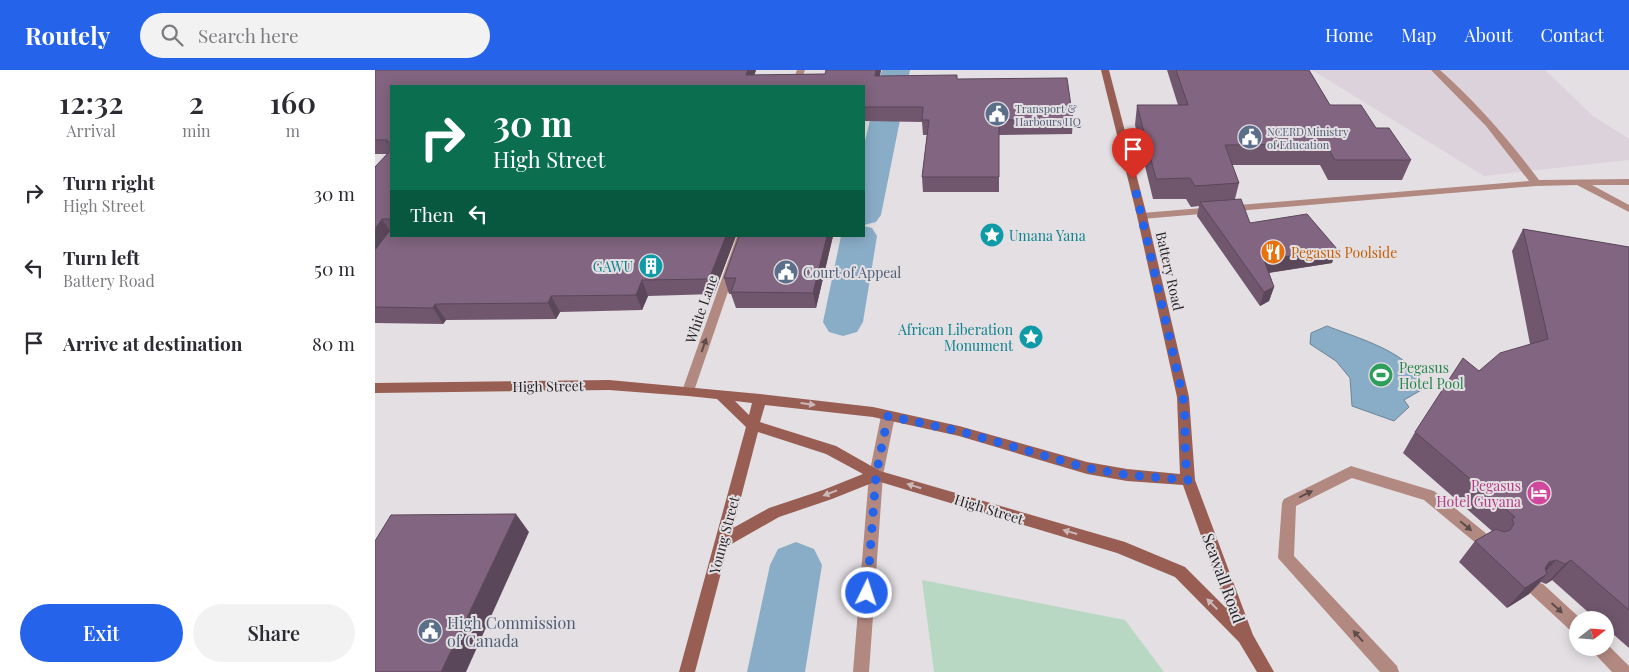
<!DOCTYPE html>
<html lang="en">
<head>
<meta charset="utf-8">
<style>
	:root { --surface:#fff; --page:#f2f2f3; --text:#2b2b33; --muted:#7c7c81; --accent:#2563eb }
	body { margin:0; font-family:"Playfair Display",serif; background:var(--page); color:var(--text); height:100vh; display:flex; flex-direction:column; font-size:19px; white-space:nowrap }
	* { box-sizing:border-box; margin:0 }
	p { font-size:16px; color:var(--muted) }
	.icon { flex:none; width:28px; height:28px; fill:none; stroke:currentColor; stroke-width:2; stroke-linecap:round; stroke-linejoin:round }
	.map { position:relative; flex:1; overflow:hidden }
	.sheet { display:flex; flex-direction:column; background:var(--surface); width:375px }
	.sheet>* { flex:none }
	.banner { position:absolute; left:15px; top:15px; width:475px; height:152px; border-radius:0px; box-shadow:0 2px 12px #0003; background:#0b6e4f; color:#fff; overflow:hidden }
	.needle { width:32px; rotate:73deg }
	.fabs { position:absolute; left:1194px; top:541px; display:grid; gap:10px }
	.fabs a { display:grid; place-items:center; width:45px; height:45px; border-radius:50%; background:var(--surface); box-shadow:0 2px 12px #0003; font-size:25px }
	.pin { position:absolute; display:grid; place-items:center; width:42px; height:42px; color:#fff; margin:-51px -21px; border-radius:50% 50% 50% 0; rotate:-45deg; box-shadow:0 0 5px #0007 }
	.pin .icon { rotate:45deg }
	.me { position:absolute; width:55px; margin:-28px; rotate:4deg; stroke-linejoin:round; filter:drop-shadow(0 0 4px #0008) }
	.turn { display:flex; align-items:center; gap:18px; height:105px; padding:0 20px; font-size:22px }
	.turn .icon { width:65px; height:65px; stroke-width:2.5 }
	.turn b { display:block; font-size:35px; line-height:42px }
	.then { display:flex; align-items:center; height:48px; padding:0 20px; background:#0003; gap:10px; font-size:19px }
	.eta { display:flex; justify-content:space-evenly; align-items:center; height:85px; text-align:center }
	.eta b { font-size:30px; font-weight:600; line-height:35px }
	.cta { display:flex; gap:10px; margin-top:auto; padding:10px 20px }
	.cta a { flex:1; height:58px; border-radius:30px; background:var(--accent); color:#fff; font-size:20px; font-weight:600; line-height:58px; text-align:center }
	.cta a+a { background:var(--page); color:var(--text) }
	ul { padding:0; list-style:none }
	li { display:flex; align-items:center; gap:15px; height:75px; padding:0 20px }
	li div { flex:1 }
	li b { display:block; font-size:19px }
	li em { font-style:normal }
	header { display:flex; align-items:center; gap:30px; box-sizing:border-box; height:70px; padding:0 25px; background:var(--accent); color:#fff }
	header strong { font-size:24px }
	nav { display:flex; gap:28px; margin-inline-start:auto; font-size:18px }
	.search { width:350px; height:45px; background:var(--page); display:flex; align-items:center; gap:12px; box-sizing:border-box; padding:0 18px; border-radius:28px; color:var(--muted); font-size:19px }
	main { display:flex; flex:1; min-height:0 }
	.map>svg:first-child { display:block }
	.built { fill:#dcd2db }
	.green { fill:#b9d8c3 }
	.water { fill:#8aadc7; stroke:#6c8497 }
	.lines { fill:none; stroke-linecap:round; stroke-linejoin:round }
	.canal { fill:#8aadc7; fill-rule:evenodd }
	.lane { fill:#b28981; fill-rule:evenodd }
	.street { fill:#b28981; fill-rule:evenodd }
	.secondary { fill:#985e53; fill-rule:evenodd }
	.wall { fill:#70576e }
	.shaded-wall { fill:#5b475a }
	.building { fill:#826580; stroke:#5b475a }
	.oneway { fill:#5e4c4a }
	.oneway2 { fill:#ccb8b8 }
	.route { stroke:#2563eb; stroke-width:9; stroke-dasharray:0 16.2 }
	.labels { text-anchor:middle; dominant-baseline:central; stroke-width:4; stroke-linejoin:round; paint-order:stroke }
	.far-service-label { font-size:11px; fill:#4e5e75; stroke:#e3dfe3; text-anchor:start }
	.culture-label { font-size:14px; fill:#0d838f; stroke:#e3dfe3; text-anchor:end }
	.food-label { font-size:14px; fill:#c56008; stroke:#e3dfe3; text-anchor:start }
	.street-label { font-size:14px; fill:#262426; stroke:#e3dfe3 }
	.service-label { font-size:14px; fill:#4e5e75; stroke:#e3dfe3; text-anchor:start }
	.leisure-label { font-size:14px; fill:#27864d; stroke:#e3dfe3; text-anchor:start }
	.hotel-label { font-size:14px; fill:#b23c85; stroke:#e3dfe3; text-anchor:end }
	.near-street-label { font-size:16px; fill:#262426; stroke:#e3dfe3 }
	.near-service-label { font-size:16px; fill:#4e5e75; stroke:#e3dfe3; text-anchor:start }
</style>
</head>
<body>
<header>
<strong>Routely</strong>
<div class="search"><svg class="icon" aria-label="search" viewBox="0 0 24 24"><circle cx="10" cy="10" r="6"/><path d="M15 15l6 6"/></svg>Search here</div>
<nav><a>Home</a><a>Map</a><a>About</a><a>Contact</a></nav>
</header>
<main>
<section class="sheet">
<div class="eta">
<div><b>12:32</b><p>Arrival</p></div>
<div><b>2</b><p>min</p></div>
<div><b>160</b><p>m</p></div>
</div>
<ul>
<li><svg class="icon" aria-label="right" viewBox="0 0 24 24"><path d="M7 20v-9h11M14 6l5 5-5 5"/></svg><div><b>Turn right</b><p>High Street</p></div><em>30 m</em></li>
<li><svg class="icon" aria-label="left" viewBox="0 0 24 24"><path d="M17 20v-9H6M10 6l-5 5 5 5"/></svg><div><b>Turn left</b><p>Battery Road</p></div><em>50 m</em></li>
<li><svg class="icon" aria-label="arrive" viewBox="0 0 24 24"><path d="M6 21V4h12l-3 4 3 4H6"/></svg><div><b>Arrive at destination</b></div><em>80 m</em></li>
</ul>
<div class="cta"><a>Exit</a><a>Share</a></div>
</section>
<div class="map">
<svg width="1254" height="602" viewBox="0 0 1254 602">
	<rect width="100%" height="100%" fill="#e3dfe3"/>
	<!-- built -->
	<path class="built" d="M937 0H1170L1218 46 1254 69V90L1109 106Z"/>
	<!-- green -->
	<path class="green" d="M547 510 750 550 789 602H559Z"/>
	<!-- water -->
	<path class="water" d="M952 256C977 266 1023 279 1039 301 1042 306 1045 313 1048 319L1029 330 1034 337 1019 351 977 336 975 308 961 291 935 274 936 263Z"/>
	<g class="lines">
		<!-- canal -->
		<g class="canal">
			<path d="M507 0H535L506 145 501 152 489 155V75Z"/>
			<path d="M489 156 497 158 502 166 488 252 482 262 468 266 454 262 448 252 466 166H489Z"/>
			<path d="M421 472 439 479 447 495 430 602H372L395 495 403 479Z"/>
		</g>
		<!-- lane -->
		<g class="lane">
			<path d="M1056 0H1065C1102 33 1134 70 1164 110L1254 109V115H1217L1254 135V142L1202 115 1161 116 767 149 762 146 767 143 1154 111 1111 56Z"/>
			<path d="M513 341 518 342 520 346 508 405 494 602H478L494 405 506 346 508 342Z"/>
			<path d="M976 396 1059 421 1118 469 1121 474 1118 479 1113 481 1108 479 1049 430 977 408 921 436 919 486 1022 596 1024 602H1005L903 488 907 433 909 429Z"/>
			<path d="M1162 512 1168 514 1207 550H1202V563L1196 561 1156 524 1154 519 1156 514Z"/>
			<path d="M1230 572 1254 596V602H1237L1220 584 1218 578H1230Z"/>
		</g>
		<!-- street -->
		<g class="street">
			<path d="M422 0H430L424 16H416Z"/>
			<path d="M362 166H372L319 321 318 324H308L307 321Z"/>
		</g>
		<!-- secondary -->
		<path class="secondary" d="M726 0H734L772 146 814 327 820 410 878 565 899 602H882L864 572 800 507 742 483 502 411 457 429 404 447 353 476 320 602H304L371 357 342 329 313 326 234 320 0 323V313L234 310 385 324 498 337 584 356 712 392 752 399 805 404 802 327 762 146ZM360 331 377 333 374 345ZM390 335 498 347 584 366 712 404 752 411 808 415 852 539 810 497 750 472 505 401 461 376 385 352ZM383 362 451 384 488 404 448 420 394 438 358 458Z"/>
	</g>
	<!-- wall -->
	<g class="wall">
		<path d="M0 0H381L379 5 450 4 451 0H506L505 6 582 9 698 50 697 64 624 65V122H548L547 107 552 65H548L547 52 489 51V16H16V166H361L339 224 273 226 267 240 185 242 181 249 71 250 68 254 0 253V97L12 84H0Z"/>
		<path d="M792 0H934L955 35 1001 58 1036 90 1027 110H953L945 95H857L864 113 860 129 875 153 957 193 894 203 899 217 894 231 885 236 822 146 824 136 816 137 811 129H778L760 55 762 35H803Z"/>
		<path d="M1148 159 1254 177V578L1230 557V550H1222L1177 510 1171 514 1166 512 1154 524 1132 538 1084 492 1100 471 1117 461 1028 383 1040 362 1104 301 1155 274 1137 181Z"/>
		<path d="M458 166 441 238H361L356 224H354L349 208Z"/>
	</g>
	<!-- shaded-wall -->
	<g class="shaded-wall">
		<path d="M373 0H381L376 16 371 5Z"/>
		<path d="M501 0H506L501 20 500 6Z"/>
		<path d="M7 149 16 163 0 189V159Z"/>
		<path d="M351 166H361L339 224 334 209Z"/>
		<path d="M452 166H458L441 238 438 223Z"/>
		<path d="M962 179 957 193 885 204 889 190Z"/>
		<path d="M267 210 273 226 267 240 261 225Z"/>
		<path d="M899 217 894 231 885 236 889 222Z"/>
		<path d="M176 226 185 242 181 249 173 233Z"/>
		<path d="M60 234 71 250 68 254 58 238Z"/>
		<path d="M141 444 154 462 91 602H66Z"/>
		<path d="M1181 490 1163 510 1174 492Z"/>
		<path d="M1196 490 1177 510 1171 514 1190 494Z"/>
		<path d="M1172 504 1154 524 1132 538 1150 518Z"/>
	</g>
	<!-- building -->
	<g class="building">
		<path d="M0 0H373L371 5 450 4 451 0H501L500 6 582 5V9L692 8 698 50H624V107H547L554 50H547L548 37H489V16H16V72H11L13 70H0Z"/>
		<path d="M801 0H934L955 35H986L1001 58H1014L1036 90H960L951 74 850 75 864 113 820 116 815 108 781 109 762 35H813Z"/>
		<path d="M16 80V149H7L0 159V97Z"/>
		<path d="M866 129 875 153 932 144 962 179 889 190 899 217 889 222 825 132Z"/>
		<path d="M16 159V166H351L334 209 267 210 261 225 176 226 173 233 60 234 58 238 0 237V180Z"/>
		<path d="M1148 159 1254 177V540L1196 490 1190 494 1181 490 1174 492 1170 498 1172 504 1150 518 1100 471 1121 459 1129 462 1135 460 1139 454 1137 449 1140 447 1040 362 1088 288 1104 301 1125 283 1173 269Z"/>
		<path d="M364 166H452L438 223 356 222 361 208H349Z"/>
		<path d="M141 444 66 602H0V471L16 445Z"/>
	</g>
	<!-- one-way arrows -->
	<defs><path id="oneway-solid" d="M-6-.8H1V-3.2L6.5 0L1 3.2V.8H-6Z" transform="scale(1.25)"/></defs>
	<g class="oneway">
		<use href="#oneway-solid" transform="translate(329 275) rotate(-71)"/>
		<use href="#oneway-solid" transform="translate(931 424) rotate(-26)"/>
		<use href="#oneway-solid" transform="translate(1091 456) rotate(40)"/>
		<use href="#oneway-solid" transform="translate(1182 538) rotate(42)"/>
		<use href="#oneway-solid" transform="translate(983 566) rotate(-132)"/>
	</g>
	<g class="oneway2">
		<use href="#oneway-solid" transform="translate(433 334) rotate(7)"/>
		<use href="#oneway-solid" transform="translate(539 416) rotate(-163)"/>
		<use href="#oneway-solid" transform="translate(455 423) rotate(159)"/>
		<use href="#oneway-solid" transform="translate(695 462) rotate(-164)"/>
		<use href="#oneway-solid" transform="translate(837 534) rotate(-135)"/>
	</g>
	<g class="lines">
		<!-- route -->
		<path class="route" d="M492 523 501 405 513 346 584 361 712 398 752 405 813 410C808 382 812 355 808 327L758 109"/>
	</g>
	<!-- icons -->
	<defs>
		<symbol id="civic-disc" viewBox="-11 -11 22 22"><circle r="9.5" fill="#5c6f8a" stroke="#e3dfe3"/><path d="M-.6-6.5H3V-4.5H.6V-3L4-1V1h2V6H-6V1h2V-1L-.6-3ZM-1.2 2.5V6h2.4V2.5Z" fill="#fff"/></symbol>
		<symbol id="sight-disc" viewBox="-11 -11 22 22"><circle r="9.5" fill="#0f9aa8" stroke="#e3dfe3"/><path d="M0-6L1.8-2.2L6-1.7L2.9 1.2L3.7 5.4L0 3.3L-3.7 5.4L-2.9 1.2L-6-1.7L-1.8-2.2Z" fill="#fff"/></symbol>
		<symbol id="restaurant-disc" viewBox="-11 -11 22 22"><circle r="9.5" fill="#e8710a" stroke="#e3dfe3"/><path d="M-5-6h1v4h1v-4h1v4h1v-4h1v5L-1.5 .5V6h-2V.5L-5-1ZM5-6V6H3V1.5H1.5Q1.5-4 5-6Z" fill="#fff"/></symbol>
		<symbol id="building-disc" viewBox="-11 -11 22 22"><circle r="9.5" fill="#0f9aa8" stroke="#e3dfe3"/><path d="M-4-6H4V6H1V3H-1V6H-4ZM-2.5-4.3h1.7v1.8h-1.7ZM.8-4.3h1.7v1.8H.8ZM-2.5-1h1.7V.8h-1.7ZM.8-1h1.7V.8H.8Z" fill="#fff"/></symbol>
		<symbol id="stadium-disc" viewBox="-11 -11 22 22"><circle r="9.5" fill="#2e9e5b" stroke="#e3dfe3"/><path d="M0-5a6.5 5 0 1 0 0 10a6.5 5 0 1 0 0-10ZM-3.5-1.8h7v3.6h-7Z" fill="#fff"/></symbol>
		<symbol id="hotel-disc" viewBox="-11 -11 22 22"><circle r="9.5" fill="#d1479c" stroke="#e3dfe3"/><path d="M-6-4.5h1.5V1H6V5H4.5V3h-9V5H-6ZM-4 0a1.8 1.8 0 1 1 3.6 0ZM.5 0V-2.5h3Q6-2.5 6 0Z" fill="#fff"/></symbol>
	</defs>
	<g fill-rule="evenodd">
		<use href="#civic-disc" x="608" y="30" width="28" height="28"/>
		<use href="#civic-disc" x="861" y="53" width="28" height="28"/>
		<use href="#sight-disc" x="603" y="151" width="28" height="28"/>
		<use href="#restaurant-disc" x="884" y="168" width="28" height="28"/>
		<use href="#building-disc" x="262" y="182" width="28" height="28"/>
		<use href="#civic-disc" x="397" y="188" width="28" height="28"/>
		<use href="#sight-disc" x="642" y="253" width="28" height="28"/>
		<use href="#stadium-disc" x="992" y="291" width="28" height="28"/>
		<use href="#hotel-disc" x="1150" y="409" width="28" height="28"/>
		<use href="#civic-disc" x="41" y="547" width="28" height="28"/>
	</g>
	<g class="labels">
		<!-- far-service labels -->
		<g class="far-service-label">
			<text x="640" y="38">Transport &amp;<tspan x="640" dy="13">Harbours HQ</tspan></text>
			<text x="892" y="61">NCERD Ministry<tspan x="892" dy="13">of Education</tspan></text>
		</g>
		<!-- culture labels -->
		<g class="culture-label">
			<text x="634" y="165" text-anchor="start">Umana Yana</text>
			<text x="258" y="196">GAWU</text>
			<text x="638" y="259">African Liberation<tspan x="638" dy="16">Monument</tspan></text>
		</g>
		<!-- food labels -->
		<g class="food-label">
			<text x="916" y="182">Pegasus Poolside</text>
		</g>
		<!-- street labels -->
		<g class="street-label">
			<text transform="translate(795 201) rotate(77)">Battery Road</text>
			<text transform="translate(326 239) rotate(-71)">White Lane</text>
			<text transform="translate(173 316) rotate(-1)">High Street</text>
			<text transform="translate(614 439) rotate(17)">High Street</text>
			<text transform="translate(349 465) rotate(-75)">Young Street</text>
		</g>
		<!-- service labels -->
		<g class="service-label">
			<text x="428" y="202">Court of Appeal</text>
		</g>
		<!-- leisure labels -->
		<g class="leisure-label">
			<text x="1024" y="297">Pegasus<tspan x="1024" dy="16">Hotel Pool</tspan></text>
		</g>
		<!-- hotel labels -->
		<g class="hotel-label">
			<text x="1146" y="415">Pegasus<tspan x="1146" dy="16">Hotel Guyana</tspan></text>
		</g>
		<!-- near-street labels -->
		<g class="near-street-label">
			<text transform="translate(849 508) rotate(70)">Seawall Road</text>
		</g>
		<!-- near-service labels -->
		<g class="near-service-label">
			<text x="72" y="552">High Commission<tspan x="72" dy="18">of Canada</tspan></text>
		</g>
	</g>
</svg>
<div class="fabs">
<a><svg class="needle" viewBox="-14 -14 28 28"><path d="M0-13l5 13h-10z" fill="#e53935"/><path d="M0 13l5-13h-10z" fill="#7c7c81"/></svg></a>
</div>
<div class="pin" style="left:758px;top:109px;background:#d93025"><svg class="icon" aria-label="arrive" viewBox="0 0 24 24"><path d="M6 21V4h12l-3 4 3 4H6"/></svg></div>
<svg class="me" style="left:492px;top:523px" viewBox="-20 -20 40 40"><circle r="17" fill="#2563eb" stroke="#fff" stroke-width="3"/><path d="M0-11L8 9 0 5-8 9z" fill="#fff"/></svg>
<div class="banner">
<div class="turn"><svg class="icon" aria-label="right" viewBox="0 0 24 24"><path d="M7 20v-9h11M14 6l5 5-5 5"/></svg><div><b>30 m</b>High Street</div></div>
<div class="then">Then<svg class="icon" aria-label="left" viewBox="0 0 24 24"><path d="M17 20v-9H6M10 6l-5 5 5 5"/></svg></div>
</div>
</div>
</main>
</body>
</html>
